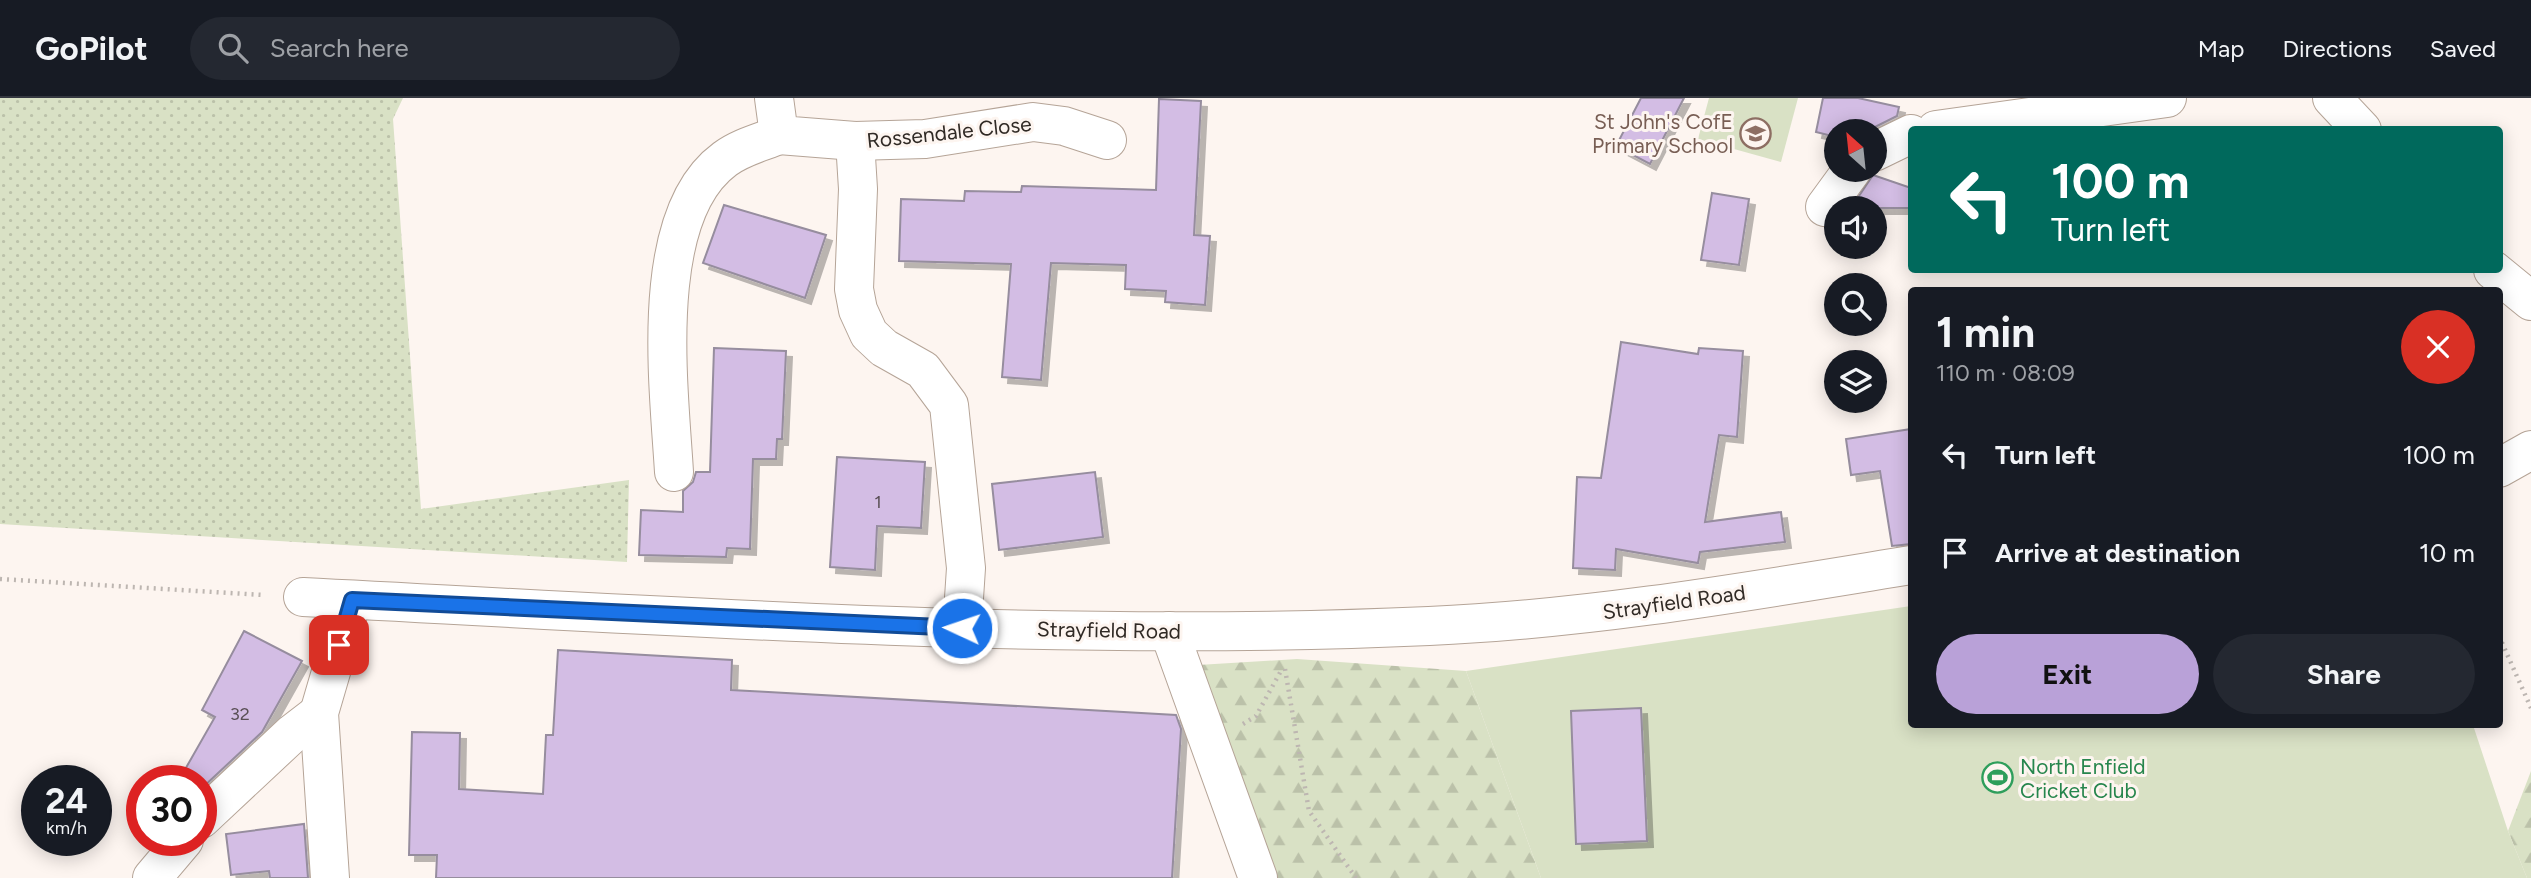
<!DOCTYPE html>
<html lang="en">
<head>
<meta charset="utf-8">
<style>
	:root { --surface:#171b24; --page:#242831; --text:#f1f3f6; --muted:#9ea1a6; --line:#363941; --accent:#b9a1d8 }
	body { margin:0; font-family:Figtree,sans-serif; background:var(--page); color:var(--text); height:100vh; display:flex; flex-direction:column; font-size:26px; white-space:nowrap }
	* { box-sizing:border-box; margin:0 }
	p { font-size:23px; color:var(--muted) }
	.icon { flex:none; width:38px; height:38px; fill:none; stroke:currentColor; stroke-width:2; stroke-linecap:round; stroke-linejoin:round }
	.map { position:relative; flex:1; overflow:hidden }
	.details { position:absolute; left:1908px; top:189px; width:595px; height:441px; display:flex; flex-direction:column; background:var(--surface); border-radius:7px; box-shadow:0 4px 18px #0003 }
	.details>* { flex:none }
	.guide { position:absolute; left:1908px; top:28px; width:595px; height:147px; border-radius:7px; box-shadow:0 4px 18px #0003; background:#00695c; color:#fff; overflow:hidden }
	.needle { width:46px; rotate:333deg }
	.fabs { position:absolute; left:1824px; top:21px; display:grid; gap:14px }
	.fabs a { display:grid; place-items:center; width:63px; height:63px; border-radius:50%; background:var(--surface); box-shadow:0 4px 18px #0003; font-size:35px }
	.speed { position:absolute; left:21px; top:667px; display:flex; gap:14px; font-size:35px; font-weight:700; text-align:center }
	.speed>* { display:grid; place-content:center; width:91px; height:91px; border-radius:50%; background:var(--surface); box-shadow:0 4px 18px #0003; line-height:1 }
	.speed small { font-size:18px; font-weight:400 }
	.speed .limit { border:10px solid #d22; background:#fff; color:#111 }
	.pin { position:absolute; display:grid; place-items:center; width:60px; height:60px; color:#fff; margin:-30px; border-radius:14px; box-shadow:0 4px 10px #0006 }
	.me { position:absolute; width:77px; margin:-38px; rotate:273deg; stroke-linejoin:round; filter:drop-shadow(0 0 5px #0008) }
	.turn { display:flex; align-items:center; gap:24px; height:147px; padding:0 28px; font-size:32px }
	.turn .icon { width:91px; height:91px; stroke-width:2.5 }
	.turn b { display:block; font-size:49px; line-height:60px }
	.round { display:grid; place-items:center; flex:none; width:74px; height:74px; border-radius:37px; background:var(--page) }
	.head { display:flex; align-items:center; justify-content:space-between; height:119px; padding:0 28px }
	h1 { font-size:42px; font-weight:700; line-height:52px }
	.cta { display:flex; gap:14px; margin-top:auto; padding:14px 28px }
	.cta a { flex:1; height:80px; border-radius:42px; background:var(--accent); color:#111; font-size:28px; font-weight:700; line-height:80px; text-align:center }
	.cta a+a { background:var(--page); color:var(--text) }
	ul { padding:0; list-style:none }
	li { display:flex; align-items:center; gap:21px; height:98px; padding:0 28px }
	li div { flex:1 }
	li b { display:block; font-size:26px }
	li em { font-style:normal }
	header { display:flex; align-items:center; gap:42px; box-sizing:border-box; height:98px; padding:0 35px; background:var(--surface); border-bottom:2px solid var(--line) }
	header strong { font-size:33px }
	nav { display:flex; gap:38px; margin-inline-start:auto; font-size:24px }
	.search { width:490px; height:63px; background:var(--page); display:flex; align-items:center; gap:18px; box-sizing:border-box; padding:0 24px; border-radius:38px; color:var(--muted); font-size:26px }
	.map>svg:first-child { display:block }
	.grass { fill:url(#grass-dots) }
	.forest { fill:url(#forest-firs) }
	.park { fill:#d9e1c5 }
	.building { fill:#d3bde4; stroke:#968d9e; stroke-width:2; filter:url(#shadow) }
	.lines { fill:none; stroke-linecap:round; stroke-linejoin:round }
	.minor-casing { stroke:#b5a497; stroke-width:40 }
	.path { stroke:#bdb6b1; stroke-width:4.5; stroke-dasharray:2 5; stroke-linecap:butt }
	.minor { stroke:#fff; stroke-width:38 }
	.route-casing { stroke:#114b97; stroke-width:18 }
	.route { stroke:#1a73e8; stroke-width:12 }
	.labels { text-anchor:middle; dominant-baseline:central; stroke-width:6; stroke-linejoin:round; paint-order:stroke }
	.number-label { font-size:18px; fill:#594f55 }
	.education-label { font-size:21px; fill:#785e54; stroke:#fdf5f0; text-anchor:end }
	.street-label { font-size:21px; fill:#302a25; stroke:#fdf5f0 }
	.leisure-label { font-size:21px; fill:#27864d; stroke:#fdf5f0; text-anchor:start }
</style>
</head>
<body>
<header>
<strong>GoPilot</strong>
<div class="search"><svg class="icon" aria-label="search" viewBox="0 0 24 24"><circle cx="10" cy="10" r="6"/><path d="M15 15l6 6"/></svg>Search here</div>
<nav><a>Map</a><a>Directions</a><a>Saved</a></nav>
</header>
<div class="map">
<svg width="2531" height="780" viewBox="0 0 2531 780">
	<defs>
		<pattern id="grass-dots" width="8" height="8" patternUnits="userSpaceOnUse" patternTransform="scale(1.75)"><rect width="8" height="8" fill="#d9e1c5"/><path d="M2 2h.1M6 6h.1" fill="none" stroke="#bbc1a9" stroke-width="1.8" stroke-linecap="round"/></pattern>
		<pattern id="forest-firs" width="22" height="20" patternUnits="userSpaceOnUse" patternTransform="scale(1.75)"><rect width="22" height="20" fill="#d9e1c5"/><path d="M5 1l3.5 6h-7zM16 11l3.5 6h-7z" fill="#bbc1a9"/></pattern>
		<filter id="shadow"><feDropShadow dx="6" dy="6" stdDeviation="0" flood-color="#0004"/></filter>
	</defs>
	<rect width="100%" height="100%" fill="#fdf5f0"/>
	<!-- grass -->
	<path class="grass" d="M0 0H403L393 21 421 411 629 382 627 464 0 426Z"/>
	<!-- forest -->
	<g class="forest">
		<path d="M1297 561 1466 573 1541 780H1263L1198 567Z"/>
		<path d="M2531 673V780H2527L2508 733Z"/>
	</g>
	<!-- park -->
	<g class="park">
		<path d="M1709 0H1798L1781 64 1698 41Z"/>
		<path d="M1911 508V626L2473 627 2508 733 2527 780H1541L1466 573Z"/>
	</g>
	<!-- building -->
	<g class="building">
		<path d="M1641 0H1684L1650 66 1616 48Z"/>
		<path d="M1823 0H1858L1899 9 1897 18 1867 33H1836V39L1816 34Z"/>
		<path d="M1159 1 1201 3 1194 137 1210 138 1205 207 1165 204 1166 193 1125 191 1126 167 1051 165 1041 282 1002 279 1011 166 899 163 901 101 964 103 965 93 1021 94 1022 88 1156 92Z"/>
		<path d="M1873 77 1911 90V110H1851Z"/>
		<path d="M1712 95 1749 101 1739 167 1701 162Z"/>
		<path d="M724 107 826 137 805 200 703 165Z"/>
		<path d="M1621 244 1698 256 1699 250 1743 253 1737 339 1719 337 1705 424 1781 414 1785 444 1700 454 1698 465 1616 451 1615 472 1573 470 1577 379 1601 380Z"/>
		<path d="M714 250 786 253 782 341H777L776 361H753L750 451 727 450 726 459 639 457 641 412 683 414V393L693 384 696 374H710Z"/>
		<path d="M1911 331V446L1892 448 1880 373 1851 377 1846 341Z"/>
		<path d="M837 359 925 364 921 430 877 428 875 472 830 469Z"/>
		<path d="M1095 374 1103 439 999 452 992 386Z"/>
		<path d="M244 533 302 563 262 634 201 691V682H179L215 619 202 612Z"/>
		<path d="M558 552 732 562 731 592 1176 617 1181 631 1172 780H436L437 757H409L412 634 460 635 459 691 543 696 546 637H553Z"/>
		<path d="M1641 610 1647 743 1576 746 1571 613Z"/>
		<path d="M304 726 308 780H270L269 773 231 777 226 736Z"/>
	</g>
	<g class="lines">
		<defs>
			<g id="minor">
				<path d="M774 0 779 37 855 43 925 41 1033 24 1064 28 1107 42"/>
				<path d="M2332 0 2362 32"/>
				<path d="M1936 32 2167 0"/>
				<path d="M855 43 858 91 854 191 858 212 869 236 884 250 923 272 949 307 966 470 962 530"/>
				<path d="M1874 54 1911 36"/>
				<path d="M1825 109 1852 72"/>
				<path d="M2493 172 2531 203"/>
				<path d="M2499 370 2531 352"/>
				<path d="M674 374C669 289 647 118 725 61 741 49 762 44 779 37"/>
				<path d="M303 499C677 518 1054 545 1429 528 1591 521 1751 493 1911 467"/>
				<path d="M1169 533 1258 780"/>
				<path d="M201 721 293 635 319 615"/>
				<path d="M152 780 184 742"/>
				<path d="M330 780 319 615 352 502"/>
			</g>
		</defs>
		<!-- minor casing -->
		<use href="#minor" class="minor-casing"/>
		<!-- path -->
		<g class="path">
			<path d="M0 481 263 497"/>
			<path d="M2499 538 2531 610"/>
			<path d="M1285 571 1309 713 1356 780"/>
			<path d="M1243 626 1256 618 1282 571"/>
		</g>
		<!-- minor -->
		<use href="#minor" class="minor"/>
	</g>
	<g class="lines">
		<defs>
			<path id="route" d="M339 547 352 502 962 530"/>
		</defs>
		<!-- route casing -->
		<use href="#route" class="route-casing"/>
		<!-- route -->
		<use href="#route" class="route"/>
	</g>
	<!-- icons -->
	<defs>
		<symbol id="school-ring" viewBox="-11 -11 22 22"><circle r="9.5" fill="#fdf5f0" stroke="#8d6e63" stroke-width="1.5"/><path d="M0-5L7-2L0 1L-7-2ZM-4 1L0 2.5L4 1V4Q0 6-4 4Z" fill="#8d6e63"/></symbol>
		<symbol id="stadium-ring" viewBox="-11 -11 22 22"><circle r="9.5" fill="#fdf5f0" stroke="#2e9e5b" stroke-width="1.5"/><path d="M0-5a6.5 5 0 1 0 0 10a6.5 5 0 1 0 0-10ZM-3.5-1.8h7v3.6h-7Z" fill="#2e9e5b"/></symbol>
	</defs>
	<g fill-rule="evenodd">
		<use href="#school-ring" x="1738" y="18" width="35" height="35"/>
		<use href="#stadium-ring" x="1980" y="662" width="35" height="35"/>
	</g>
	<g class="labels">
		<!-- number labels -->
		<g class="number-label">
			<text x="878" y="404">1</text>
			<text x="240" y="616">32</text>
		</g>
		<!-- education labels -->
		<g class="education-label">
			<text x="1733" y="23">St John's CofE<tspan x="1733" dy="24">Primary School</tspan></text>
		</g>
		<!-- street labels -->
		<g class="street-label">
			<text transform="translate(949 34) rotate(-6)">Rossendale Close</text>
			<text transform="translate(1674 504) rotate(-8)">Strayfield Road</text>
			<text transform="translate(1109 532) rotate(1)">Strayfield Road</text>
		</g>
		<!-- leisure labels -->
		<g class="leisure-label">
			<text x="2020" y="668">North Enfield<tspan x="2020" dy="24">Cricket Club</tspan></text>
		</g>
	</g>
</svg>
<div class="fabs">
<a><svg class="needle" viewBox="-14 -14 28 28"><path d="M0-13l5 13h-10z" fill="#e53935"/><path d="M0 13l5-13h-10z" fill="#9ea1a6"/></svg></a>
<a><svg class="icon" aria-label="sound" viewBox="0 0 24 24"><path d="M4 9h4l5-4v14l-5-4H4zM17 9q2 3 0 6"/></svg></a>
<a><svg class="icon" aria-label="search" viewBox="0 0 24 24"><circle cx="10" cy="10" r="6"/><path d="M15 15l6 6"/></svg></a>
<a><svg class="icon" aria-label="layers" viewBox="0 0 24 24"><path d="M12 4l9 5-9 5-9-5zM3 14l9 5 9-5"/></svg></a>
</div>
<div class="speed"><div>24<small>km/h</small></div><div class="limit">30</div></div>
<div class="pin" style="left:339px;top:547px;background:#d93025"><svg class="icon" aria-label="arrive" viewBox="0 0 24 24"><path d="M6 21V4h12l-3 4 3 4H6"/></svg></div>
<svg class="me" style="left:962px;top:530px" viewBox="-20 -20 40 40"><circle r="17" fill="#1a73e8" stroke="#fff" stroke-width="3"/><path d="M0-11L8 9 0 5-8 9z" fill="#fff"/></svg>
<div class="guide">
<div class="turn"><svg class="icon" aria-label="left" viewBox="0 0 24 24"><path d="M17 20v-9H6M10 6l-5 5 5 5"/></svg><div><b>100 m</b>Turn left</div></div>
</div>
<section class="details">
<div class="head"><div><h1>1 min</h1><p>110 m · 08:09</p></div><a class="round" style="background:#d93025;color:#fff"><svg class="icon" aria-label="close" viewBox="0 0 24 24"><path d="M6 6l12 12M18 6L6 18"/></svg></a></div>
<ul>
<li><svg class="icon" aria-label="left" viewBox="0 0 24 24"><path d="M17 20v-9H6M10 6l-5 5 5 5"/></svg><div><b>Turn left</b></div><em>100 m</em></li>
<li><svg class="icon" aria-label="arrive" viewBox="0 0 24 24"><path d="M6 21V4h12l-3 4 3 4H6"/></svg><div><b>Arrive at destination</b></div><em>10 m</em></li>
</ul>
<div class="cta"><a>Exit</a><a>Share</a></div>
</section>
</div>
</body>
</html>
